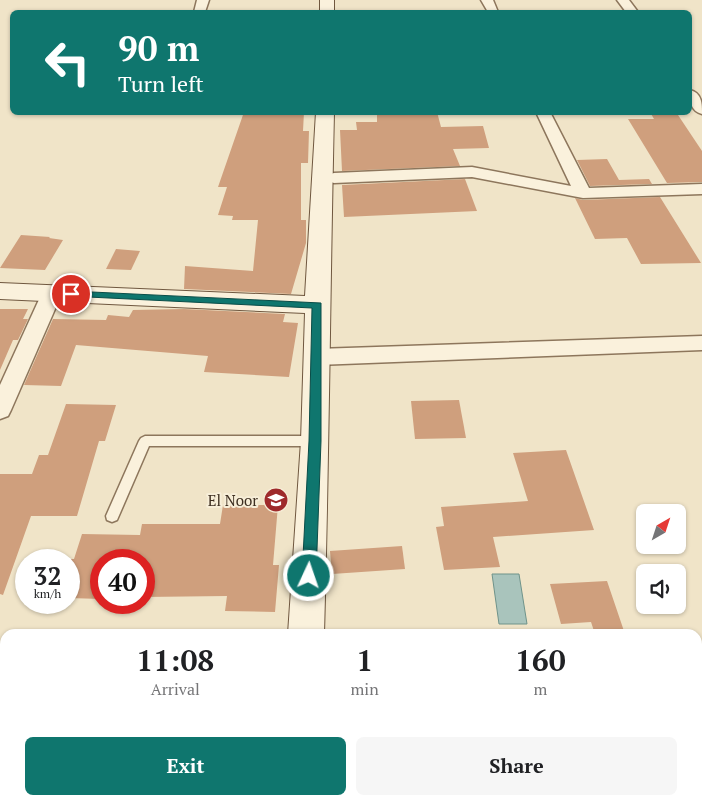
<!DOCTYPE html>
<html lang="en">
<head>
<meta charset="utf-8">
<style>
	:root { --surface:#fff; --page:#f6f6f6; --text:#202124; --muted:#757577; --accent:#0f766e }
	body { margin:0; font-family:"PT Serif",serif; background:var(--page); color:var(--text); height:100vh; display:flex; flex-direction:column; font-size:19px; white-space:nowrap }
	* { box-sizing:border-box; margin:0 }
	p { font-size:16px; color:var(--muted) }
	.icon { flex:none; width:28px; height:28px; fill:none; stroke:currentColor; stroke-width:2; stroke-linecap:round; stroke-linejoin:round }
	.map { position:relative; flex:1; overflow:hidden }
	.sheet { position:absolute; left:0px; top:629px; width:702px; height:176px; display:flex; flex-direction:column; background:var(--surface); border-radius:15px 15px 0 0; box-shadow:0 1px 4px #0004 }
	.sheet>* { flex:none }
	.guide { position:absolute; left:10px; top:10px; width:682px; height:105px; border-radius:8px; box-shadow:0 1px 4px #0004; background:#0f766e; color:#fff; overflow:hidden }
	.needle { width:32px; rotate:39deg }
	.buttons { position:absolute; left:636px; top:504px; display:grid; gap:10px }
	.buttons a { display:grid; place-items:center; width:50px; height:50px; border-radius:8px; background:var(--surface); box-shadow:0 1px 4px #0004; font-size:25px }
	.speed { position:absolute; left:15px; top:549px; display:flex; gap:10px; font-size:25px; font-weight:700; text-align:center }
	.speed>* { display:grid; place-content:center; width:65px; height:65px; border-radius:50%; background:var(--surface); box-shadow:0 1px 4px #0004; line-height:1 }
	.speed small { font-size:12px; font-weight:400 }
	.speed .limit { border:8px solid #d22; background:#fff; color:#111 }
	.pin { position:absolute; display:grid; place-items:center; width:42px; height:42px; color:#fff; margin:-21px; border:2px solid #fff; border-radius:50%; box-shadow:0 1px 5px #0007 }
	.me { position:absolute; width:55px; margin:-28px; rotate:3deg; stroke-linejoin:round; filter:drop-shadow(0 0 4px #0008) }
	.turn { display:flex; align-items:center; gap:18px; height:105px; padding:0 25px; font-size:22px }
	.turn .icon { width:65px; height:65px; stroke-width:2.5 }
	.turn b { display:block; font-size:35px; line-height:42px }
	.eta { display:flex; justify-content:space-evenly; align-items:center; height:85px; text-align:center }
	.eta b { font-size:30px; font-weight:700; line-height:35px }
	.action { display:flex; gap:10px; margin-top:auto; padding:10px 25px }
	.action a { flex:1; height:58px; border-radius:8px; background:var(--accent); color:#fff; font-size:20px; font-weight:700; line-height:58px; text-align:center }
	.action a+a { background:var(--page); color:var(--text) }
	.map>svg:first-child { display:block }
	.water { fill:#a9c4bc; stroke:#6f938a }
	.building { fill:#cf9f7d }
	.lines { fill:none; stroke-linecap:round; stroke-linejoin:round }
	.lane-casing { stroke:#8d765c; stroke-width:3 }
	.street-casing { stroke:#8d765c; stroke-width:3 }
	.secondary-casing { stroke:#6f573f; stroke-width:2 }
	.lane { fill:#faf1dc; fill-rule:evenodd }
	.street { fill:#faf1dc; fill-rule:evenodd }
	.secondary { fill:#faf1dc; fill-rule:evenodd }
	.route { fill:#0f766e; stroke:#0a4d48 }
	.labels { text-anchor:middle; dominant-baseline:central; stroke-width:4; stroke-linejoin:round; paint-order:stroke }
	.poi-label { font-size:15px; fill:#3d2e20; stroke:#f7eed8; text-anchor:end }
</style>
</head>
<body>
<div class="map">
<svg width="702" height="804" viewBox="0 0 702 804">
	<rect width="100%" height="100%" fill="#f0e4c8"/>
	<!-- water -->
	<path class="water" d="M492 574H519L527 624H499Z"/>
	<!-- building -->
	<g class="building">
		<path d="M244 112H304L303 131H309L308 163H301V220H306V243L291 294 184 289 185 266 253 271 258 220H232L233 216 218 215 227 187H218Z"/>
		<path d="M377 112H437L441 127 483 126 489 148 453 149 460 166 342 171 340 130H357L356 122H377Z"/>
		<path d="M650 112H676L702 151V182L667 183 628 119H654Z"/>
		<path d="M607 159 619 180 649 179 652 184 590 186 577 160Z"/>
		<path d="M465 179 477 211 344 217 342 185Z"/>
		<path d="M660 197 701 263 641 264 627 238 595 239 575 198 583 200Z"/>
		<path d="M21 235 50 237 49 238 63 240 45 270 0 268Z"/>
		<path d="M116 249 140 251 131 270 106 269Z"/>
		<path d="M0 309H28L23 319H28L18 340H13L0 370Z"/>
		<path d="M184 309 285 314 283 322 298 323 289 377 204 372 208 356 76 345 61 386 24 385 53 319 106 320 108 315 129 317 133 310Z"/>
		<path d="M459 400 466 438 415 439 411 401Z"/>
		<path d="M66 404 116 405 105 441H99L77 516H31L3 595 0 594V474H32L39 455H48Z"/>
		<path d="M566 450 594 530 493 537 500 567 444 570 436 527 444 526 441 507 528 501 513 453Z"/>
		<path d="M223 505H278L273 565H279L275 612 225 611 227 596 144 597V560H101V599L69 598V559H74L82 534 140 535 142 524H220Z"/>
		<path d="M402 546 405 569 332 574 330 551Z"/>
		<path d="M607 581 625 634H595L591 622 561 624 550 584Z"/>
	</g>
	<g class="lines">
		<defs>
			<path id="lane" d="M145 436H315L319 438 321 441 319 444 315 446H149L117 520 112 522 107 520 106 516 139 441 141 438Z"/>
			<g id="street">
				<path d="M197 0H209L205 12H194Z"/>
				<path d="M481 0H493L498 12H488Z"/>
				<path d="M617 0H629L638 12H626Z"/>
				<path d="M690 90C702 93 702 104 702 114 690 111 690 100 690 90Z"/>
				<path d="M536 112H550L589 188 702 184V194L583 198 472 177 334 183 328 181 326 178 328 175 334 173 472 167 571 186Z"/>
				<path d="M52 287 59 288 62 293 11 410 8 416 0 419V385L42 293 45 288Z"/>
				<path d="M702 336V350L317 365 309 362 306 357 309 352 317 349Z"/>
				<path d="M698 676 702 677V718L698 717Z"/>
			</g>
			<g id="secondary">
				<rect x="320" y="0" width="14" height="12"/>
				<path d="M316 112H334C330 286 329 460 324 634H288L301 441 305 313 0 299V283L305 296Z"/>
				<rect x="277" y="800" width="42" height="4"/>
			</g>
		</defs>
		<!-- lane casing -->
		<use href="#lane" class="lane-casing"/>
		<!-- street casing -->
		<use href="#street" class="street-casing"/>
		<!-- secondary casing -->
		<use href="#secondary" class="secondary-casing"/>
		<!-- lane -->
		<use href="#lane" class="lane"/>
		<!-- street -->
		<use href="#street" class="street"/>
		<!-- secondary -->
		<use href="#secondary" class="secondary"/>
	</g>
	<!-- route -->
	<path class="route" d="M71 291 321 303V441L316 576 314 580 309 582 304 580 302 576 309 441 312 308 68 296 66 294Z"/>
	<!-- icons -->
	<defs>
		<symbol id="school-disc" viewBox="-11 -11 22 22"><circle r="9.5" fill="#9e2a2b" stroke="#f7eed8"/><path d="M0-5L7-2L0 1L-7-2ZM-4 1L0 2.5L4 1V4Q0 6-4 4Z" fill="#fff"/></symbol>
	</defs>
	<g fill-rule="evenodd">
		<use href="#school-disc" x="262" y="486" width="28" height="28"/>
	</g>
	<g class="labels">
		<!-- poi labels -->
		<g class="poi-label">
			<text x="258" y="500">El Noor</text>
		</g>
	</g>
</svg>
<div class="buttons">
<a><svg class="needle" viewBox="-14 -14 28 28"><path d="M0-13l5 13h-10z" fill="#e53935"/><path d="M0 13l5-13h-10z" fill="#757577"/></svg></a>
<a><svg class="icon" aria-label="sound" viewBox="0 0 24 24"><path d="M4 9h4l5-4v14l-5-4H4zM17 9q2 3 0 6"/></svg></a>
</div>
<div class="speed"><div>32<small>km/h</small></div><div class="limit">40</div></div>
<div class="pin" style="left:71px;top:294px;background:#d93025"><svg class="icon" aria-label="arrive" viewBox="0 0 24 24"><path d="M6 21V4h12l-3 4 3 4H6"/></svg></div>
<svg class="me" style="left:309px;top:576px" viewBox="-20 -20 40 40"><circle r="17" fill="#0f766e" stroke="#fff" stroke-width="3"/><path d="M0-11L8 9 0 5-8 9z" fill="#fff"/></svg>
<div class="guide">
<div class="turn"><svg class="icon" aria-label="left" viewBox="0 0 24 24"><path d="M17 20v-9H6M10 6l-5 5 5 5"/></svg><div><b>90 m</b>Turn left</div></div>
</div>
<section class="sheet">
<div class="eta">
<div><b>11:08</b><p>Arrival</p></div>
<div><b>1</b><p>min</p></div>
<div><b>160</b><p>m</p></div>
</div>
<div class="action"><a>Exit</a><a>Share</a></div>
</section>
</div>
</body>
</html>
